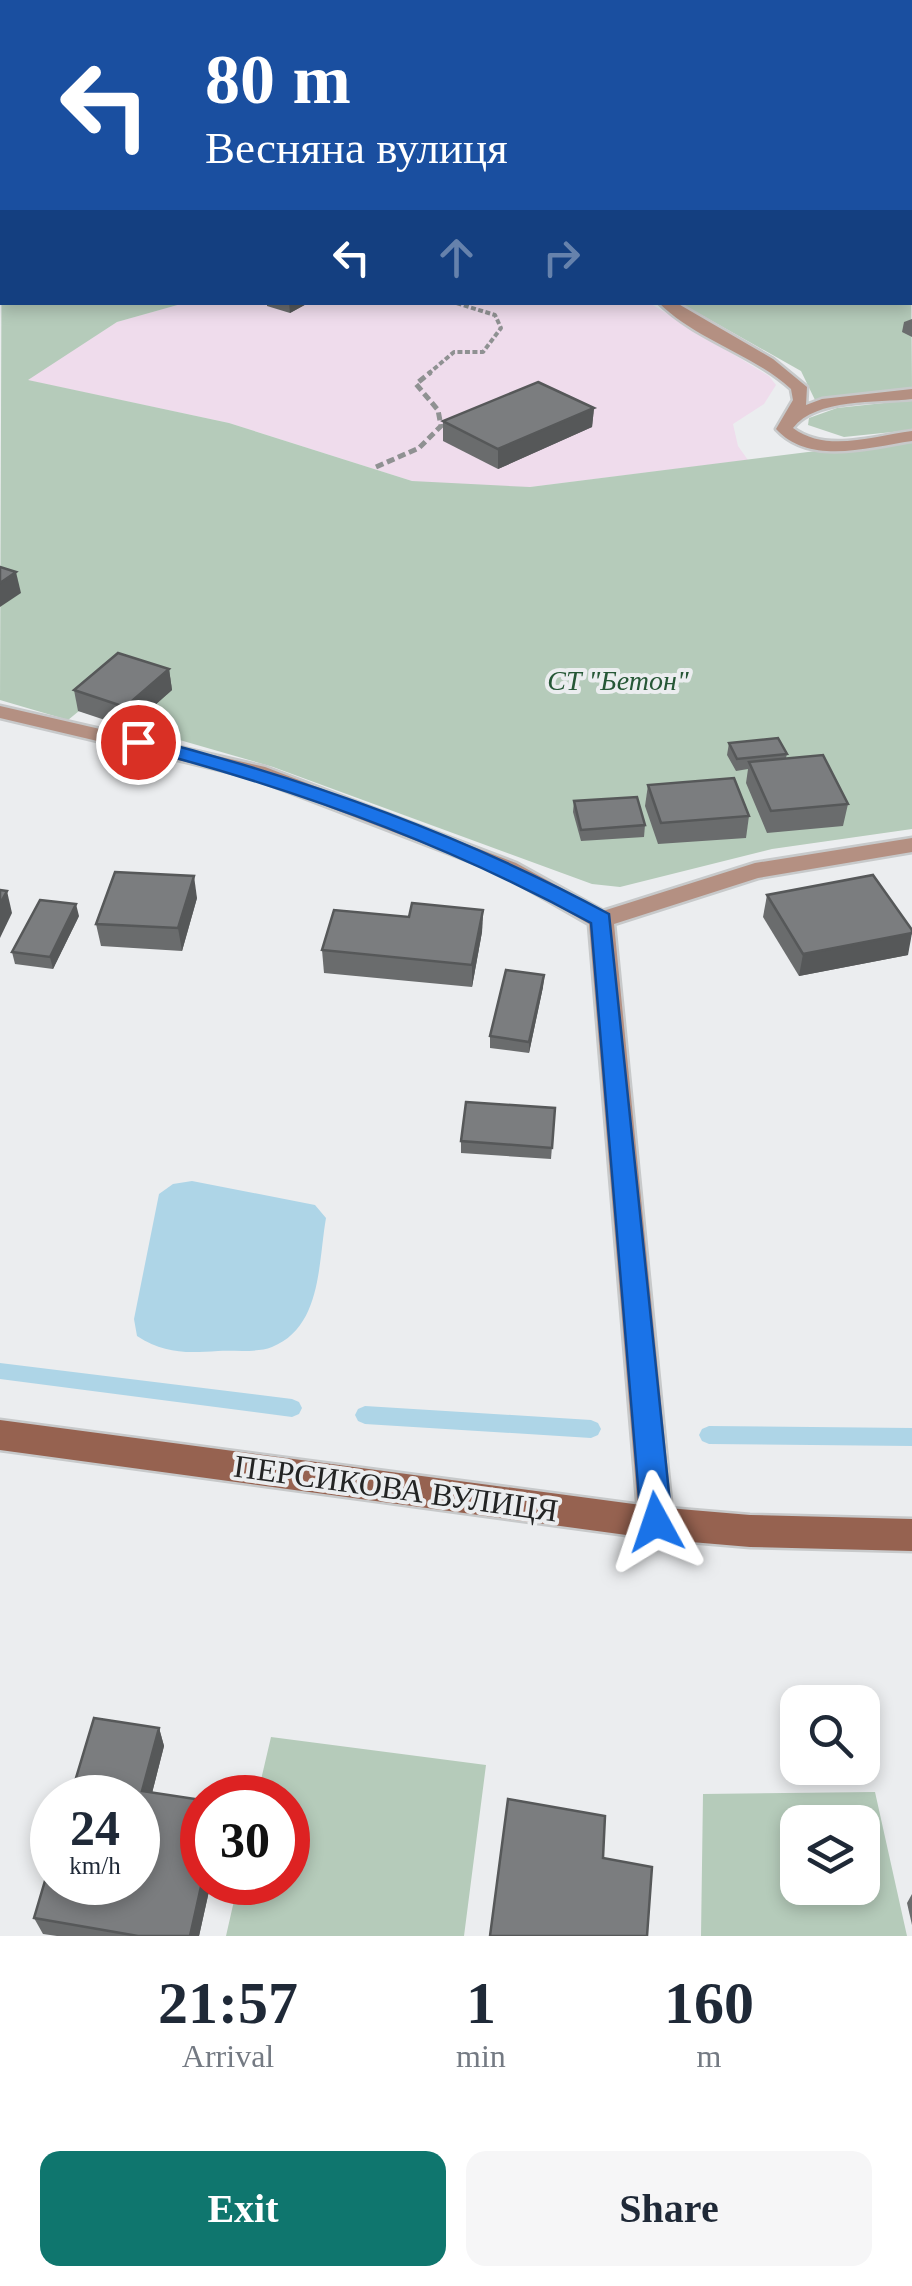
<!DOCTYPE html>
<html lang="en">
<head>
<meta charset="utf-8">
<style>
	:root { --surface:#fff; --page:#f6f6f7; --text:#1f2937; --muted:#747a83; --accent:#0f766e }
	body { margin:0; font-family:Georgia,serif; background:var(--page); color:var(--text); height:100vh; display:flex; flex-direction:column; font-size:38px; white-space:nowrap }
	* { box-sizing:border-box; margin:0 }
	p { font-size:32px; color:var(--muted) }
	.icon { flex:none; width:55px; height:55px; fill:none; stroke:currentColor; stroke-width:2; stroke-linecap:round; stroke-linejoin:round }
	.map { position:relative; height:1936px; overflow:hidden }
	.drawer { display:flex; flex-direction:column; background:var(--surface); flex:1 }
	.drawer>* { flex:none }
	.banner { position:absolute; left:0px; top:0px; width:912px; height:305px; box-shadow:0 5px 15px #0003; background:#1a4fa0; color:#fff; overflow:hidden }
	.controls { position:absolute; left:780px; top:1685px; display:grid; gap:20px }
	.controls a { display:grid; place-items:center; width:100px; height:100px; border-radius:20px; background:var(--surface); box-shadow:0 5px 15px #0003; font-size:50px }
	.speed { position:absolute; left:30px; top:1775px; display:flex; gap:20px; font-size:50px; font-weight:700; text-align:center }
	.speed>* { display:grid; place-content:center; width:130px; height:130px; border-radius:50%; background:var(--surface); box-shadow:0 5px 15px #0003; line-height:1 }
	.speed small { font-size:25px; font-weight:400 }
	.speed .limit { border:15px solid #d22; background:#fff; color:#111 }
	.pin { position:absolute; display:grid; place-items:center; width:85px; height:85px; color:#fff; margin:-42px; border:5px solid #fff; border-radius:50%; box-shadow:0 2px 10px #0007 }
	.me { position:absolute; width:110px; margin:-55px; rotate:355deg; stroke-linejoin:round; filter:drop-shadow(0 0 8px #0008) }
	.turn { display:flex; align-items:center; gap:35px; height:210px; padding:0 40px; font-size:45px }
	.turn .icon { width:130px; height:130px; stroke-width:2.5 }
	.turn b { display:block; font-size:70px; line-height:85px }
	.lanes { display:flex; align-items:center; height:95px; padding:0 40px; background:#0003; justify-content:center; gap:50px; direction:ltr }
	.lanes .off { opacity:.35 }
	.eta { display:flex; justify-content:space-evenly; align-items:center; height:170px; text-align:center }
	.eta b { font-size:60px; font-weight:700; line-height:70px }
	.button { display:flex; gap:20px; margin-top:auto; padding:20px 40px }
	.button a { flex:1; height:115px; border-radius:20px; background:var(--accent); color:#fff; font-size:40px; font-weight:700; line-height:115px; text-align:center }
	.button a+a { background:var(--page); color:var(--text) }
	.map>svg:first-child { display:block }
	.industrial { fill:#efdcec }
	.green { fill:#b5cbba; fill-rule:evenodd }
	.water { fill:#aed5e7 }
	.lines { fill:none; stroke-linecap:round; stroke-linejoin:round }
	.stream { fill:#aed5e7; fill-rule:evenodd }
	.service-casing { stroke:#c7c9ca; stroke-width:5 }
	.minor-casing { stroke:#c7c9ca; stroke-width:5 }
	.secondary-casing { stroke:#c7c9ca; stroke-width:5 }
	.path-far1 { stroke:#8f9192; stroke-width:4; stroke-dasharray:5 2.5; stroke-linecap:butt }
	.path { stroke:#8f9192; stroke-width:5; stroke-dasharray:8 4; stroke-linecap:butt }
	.service { fill:#b49082; fill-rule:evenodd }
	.minor { fill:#b49082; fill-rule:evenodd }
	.secondary { fill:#966250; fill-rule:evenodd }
	.wall { fill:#6a6c6d }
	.shaded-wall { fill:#565859 }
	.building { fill:#7b7d7f; stroke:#565859; stroke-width:2.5 }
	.route { fill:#1a73e8; stroke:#114b97; stroke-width:2.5 }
	.labels { text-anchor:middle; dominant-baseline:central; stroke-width:8; stroke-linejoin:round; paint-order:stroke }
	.park-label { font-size:28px; font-style:italic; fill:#265736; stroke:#ebedef }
	.near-street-label { font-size:32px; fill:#232424; stroke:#ebedef }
</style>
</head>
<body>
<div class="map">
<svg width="912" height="1936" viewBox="0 0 912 1936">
	<rect width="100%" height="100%" fill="#ebedef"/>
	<!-- industrial -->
	<path class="industrial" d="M648 302 769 376 776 385 764 404 733 424 738 446 748 460 530 487H466L412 481 229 423 26 380 117 322 184 303Z"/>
	<!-- green -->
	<g class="green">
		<path d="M910 131 912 390 815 400 801 371 680 303 910 302Z"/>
		<path d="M2 143V302L181 304 117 322 28 380 229 423 412 481 530 487 912 439V829L772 849 620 887 592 884 273 767 79 711 68 720 0 700Z"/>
		<path d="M912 400V430L844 437 808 425 809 418 837 408Z"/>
		<path d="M271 1737 486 1765 464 1936H226L238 1883 288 1882V1798L257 1797Z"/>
		<path d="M875 1792 907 1936H701L703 1794ZM798 1822H862V1888H798Z"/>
	</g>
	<!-- water -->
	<path class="water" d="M192 1181 315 1205 326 1218C318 1263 322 1327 272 1347 257 1353 235 1350 218 1351 186 1353 165 1354 137 1336L134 1319 159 1194 173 1184Z"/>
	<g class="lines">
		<!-- stream -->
		<g class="stream">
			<rect x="910" y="40" width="2" height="4"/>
			<path d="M0 1363 292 1399 299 1402 302 1408 299 1414 292 1417 0 1379Z"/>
			<path d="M365 1406 591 1420 598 1423 601 1429 598 1435 591 1438 365 1424 358 1421 355 1415 358 1409Z"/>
			<path d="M709 1426 912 1428V1446L709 1444 702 1441 699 1435 702 1429Z"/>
		</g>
		<defs>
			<g id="service">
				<rect x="910" y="125" width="2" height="8"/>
				<path d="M658 302H675L773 359 807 387 806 405 822 399 912 389V399C877 403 816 398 793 428 826 453 874 436 912 431V441C869 447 810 466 776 429L793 400 791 389C751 353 696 340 658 302Z"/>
			</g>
			<path id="minor" d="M0 706 265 767 516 863 603 911 755 863 912 838V852L758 878 614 924 673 1523 668 1534 656 1539 644 1534 639 1523 589 924 500 873 250 777 0 718Z"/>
			<path id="secondary" d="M0 1420 656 1507 750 1515 912 1519V1551L750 1547 656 1539 0 1450Z"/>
		</defs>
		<!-- service casing -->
		<use href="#service" class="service-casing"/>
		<!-- minor casing -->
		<use href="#minor" class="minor-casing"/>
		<!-- secondary casing -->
		<use href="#secondary" class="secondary-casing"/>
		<!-- path-far1 -->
		<path class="path-far1" d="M428 374 454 352H483L501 328 495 315 453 302"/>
		<!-- path -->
		<path class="path" d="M376 467 419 448 441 426 438 410 416 384 431 372"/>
		<!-- service -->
		<use href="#service" class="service"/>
		<!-- minor -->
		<use href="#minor" class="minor"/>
		<!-- secondary -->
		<use href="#secondary" class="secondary"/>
	</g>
	<!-- wall -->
	<g class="wall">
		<path d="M267 302H310L290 313 267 306Z"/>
		<path d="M912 319V337L902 332 904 322Z"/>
		<path d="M594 408 592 427 498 469 443 441V421Z"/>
		<path d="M169 669 172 690 129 728 78 711 74 690Z"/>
		<path d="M729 743 787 754 786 758 848 804 843 826 767 833 746 783 748 769 736 771 727 755Z"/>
		<path d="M648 785 749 816 746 838 658 844 645 806Z"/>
		<path d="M574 801 645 825 644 837 581 841 573 812Z"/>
		<path d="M767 895 908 955 799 976 763 917Z"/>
		<path d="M197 898 182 951 101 946 96 924Z"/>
		<path d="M483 910 482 932 472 987 324 973 322 950Z"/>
		<path d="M79 916 53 969 15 964 12 952Z"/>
		<path d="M544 975 543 987 529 1053 490 1048V1036Z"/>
		<path d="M555 1108 551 1159 461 1153V1141Z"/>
		<path d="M159 1728 164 1746 152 1793 202 1882H211L199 1936H57L43 1934 34 1918Z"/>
		<path d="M912 1894V1925L907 1903Z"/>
	</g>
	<!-- shaded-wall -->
	<g class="shaded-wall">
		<path d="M597 0H621V2H588Z"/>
		<path d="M291 302H310L290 313 289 303Z"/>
		<path d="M594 408 592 427 498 469V449Z"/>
		<path d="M16 572 21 593 0 607V583Z"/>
		<path d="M169 669 172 690 129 728 125 707Z"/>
		<path d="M194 876 197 898 182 951 178 928Z"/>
		<path d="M7 891 12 913 0 938V904Z"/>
		<path d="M76 904 79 916 53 969 50 957Z"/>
		<path d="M483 910 482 932 472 987V965Z"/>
		<path d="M912 933 908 955 799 976 803 954Z"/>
		<path d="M544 975 543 987 529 1053V1042Z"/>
		<path d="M159 1728 164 1746 148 1809 142 1791Z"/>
		<path d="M202 1882H211L199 1936H190Z"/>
	</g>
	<!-- building -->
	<g class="building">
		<path d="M538 382 594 408 498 449 443 421Z"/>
		<path d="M0 567 16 572 0 583Z"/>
		<path d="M118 653 169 669 125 707 74 690Z"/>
		<path d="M778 738 787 754 737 759 729 743Z"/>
		<path d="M823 755 848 804 771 811 749 762Z"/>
		<path d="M734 778 749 816 661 823 648 785Z"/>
		<path d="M637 797 645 825 581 830 574 801Z"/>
		<path d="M115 872 194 876 178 928 96 924Z"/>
		<path d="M873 875 912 930V933L803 954 767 895Z"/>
		<path d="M0 890 7 891 0 904Z"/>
		<path d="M40 900 76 904 50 957 12 952Z"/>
		<path d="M412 903 483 910 472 965 322 950 334 910 409 917Z"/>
		<path d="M506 970 544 975 529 1042 490 1036Z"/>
		<path d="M466 1102 555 1108 552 1148 461 1141Z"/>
		<path d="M94 1718 159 1728 142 1791 202 1800V1882L190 1936H138L34 1918 52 1857V1882H138V1798H70Z"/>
		<path d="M508 1799 605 1816 603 1858 652 1867 647 1936H490Z"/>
	</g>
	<!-- route -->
	<path class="route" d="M138 736C302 777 460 833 609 914L672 1522 667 1533 656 1537 646 1533 641 1522 591 923C446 843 291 787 131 746V738Z"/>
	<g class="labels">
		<!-- park labels -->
		<g class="park-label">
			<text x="618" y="680">СТ "Бетон"</text>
		</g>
		<!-- near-street labels -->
		<g class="near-street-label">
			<text transform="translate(396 1488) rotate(8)">ПЕРСИКОВА ВУЛИЦЯ</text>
		</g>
	</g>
</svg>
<div class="controls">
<a><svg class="icon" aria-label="search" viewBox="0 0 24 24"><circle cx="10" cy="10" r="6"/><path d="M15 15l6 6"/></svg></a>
<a><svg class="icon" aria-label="layers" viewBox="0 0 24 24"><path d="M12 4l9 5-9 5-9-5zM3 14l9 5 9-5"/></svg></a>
</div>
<div class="speed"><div>24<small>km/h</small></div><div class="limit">30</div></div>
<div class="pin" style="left:138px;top:742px;background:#d93025"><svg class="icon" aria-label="arrive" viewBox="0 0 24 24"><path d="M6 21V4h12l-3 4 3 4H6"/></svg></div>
<svg class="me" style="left:656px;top:1522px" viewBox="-20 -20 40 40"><path d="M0-17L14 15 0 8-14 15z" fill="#1a73e8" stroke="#fff" stroke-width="4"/></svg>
<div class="banner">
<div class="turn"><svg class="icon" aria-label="left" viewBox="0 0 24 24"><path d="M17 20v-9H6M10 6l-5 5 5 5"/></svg><div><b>80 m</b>Весняна вулиця</div></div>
<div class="lanes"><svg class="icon" aria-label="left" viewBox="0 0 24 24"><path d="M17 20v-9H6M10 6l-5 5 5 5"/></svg><svg class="icon off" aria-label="ahead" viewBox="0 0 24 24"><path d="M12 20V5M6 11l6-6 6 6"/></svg><svg class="icon off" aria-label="right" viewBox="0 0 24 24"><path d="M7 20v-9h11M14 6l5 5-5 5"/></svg></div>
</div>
</div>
<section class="drawer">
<div class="eta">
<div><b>21:57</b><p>Arrival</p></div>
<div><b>1</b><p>min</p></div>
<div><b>160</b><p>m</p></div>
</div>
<div class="button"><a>Exit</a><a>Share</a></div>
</section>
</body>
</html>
